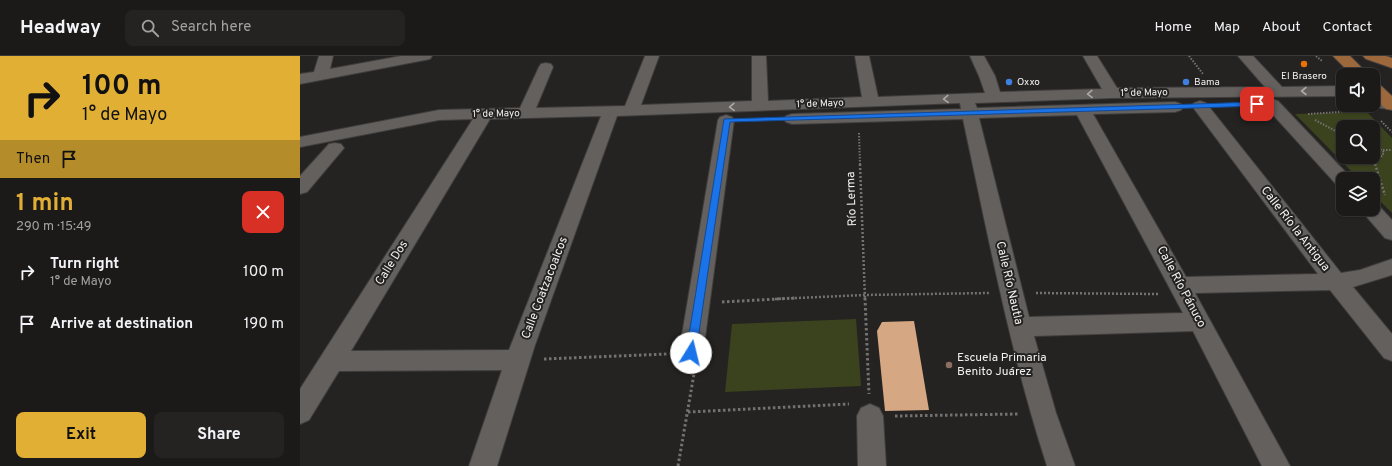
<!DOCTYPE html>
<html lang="en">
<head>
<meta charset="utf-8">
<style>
	:root { --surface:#1c1a19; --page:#252322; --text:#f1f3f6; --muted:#a0a1a2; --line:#3a3838; --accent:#e1af34 }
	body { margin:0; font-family:Overpass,sans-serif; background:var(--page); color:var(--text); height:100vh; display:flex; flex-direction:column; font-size:15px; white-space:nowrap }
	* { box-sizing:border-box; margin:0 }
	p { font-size:13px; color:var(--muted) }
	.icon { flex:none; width:22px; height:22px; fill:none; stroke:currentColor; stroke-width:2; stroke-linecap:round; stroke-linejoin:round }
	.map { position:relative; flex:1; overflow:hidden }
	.side { display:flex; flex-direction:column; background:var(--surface); width:300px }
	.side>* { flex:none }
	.guide { background:#e1af34; color:#111; overflow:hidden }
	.tools { position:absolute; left:1036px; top:12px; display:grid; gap:8px }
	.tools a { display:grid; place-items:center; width:44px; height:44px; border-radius:8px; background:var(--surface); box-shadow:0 1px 3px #0004,0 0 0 1px var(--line); font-size:20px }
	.pin { position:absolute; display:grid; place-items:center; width:34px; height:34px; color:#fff; margin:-17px; border-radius:8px; box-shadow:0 2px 6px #0006 }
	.me { position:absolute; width:44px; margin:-22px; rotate:9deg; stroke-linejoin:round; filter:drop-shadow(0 0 3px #0008) }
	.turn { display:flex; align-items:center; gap:14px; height:84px; padding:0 16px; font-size:18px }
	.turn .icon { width:52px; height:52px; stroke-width:2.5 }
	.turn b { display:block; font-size:28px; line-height:34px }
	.then { display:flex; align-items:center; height:38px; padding:0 16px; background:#0003; gap:8px; font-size:15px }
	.round { display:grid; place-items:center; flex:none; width:42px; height:42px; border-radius:8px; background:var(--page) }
	.summary { display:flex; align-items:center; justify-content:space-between; height:68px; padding:0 16px }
	h1 { font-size:24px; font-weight:700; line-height:30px; color:var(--accent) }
	.button { display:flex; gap:8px; margin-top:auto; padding:8px 16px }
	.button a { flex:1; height:46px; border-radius:8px; background:var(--accent); color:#111; font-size:16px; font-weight:700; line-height:46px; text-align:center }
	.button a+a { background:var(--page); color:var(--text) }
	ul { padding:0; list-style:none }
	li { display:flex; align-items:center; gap:12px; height:52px; padding:0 16px }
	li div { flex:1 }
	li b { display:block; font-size:15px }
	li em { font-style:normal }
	header { display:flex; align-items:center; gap:24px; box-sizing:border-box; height:56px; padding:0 20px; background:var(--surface); border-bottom:1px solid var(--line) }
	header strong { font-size:19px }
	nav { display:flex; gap:22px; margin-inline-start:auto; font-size:14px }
	.search { width:280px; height:36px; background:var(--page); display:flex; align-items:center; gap:10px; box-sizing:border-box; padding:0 14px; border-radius:8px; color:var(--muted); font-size:15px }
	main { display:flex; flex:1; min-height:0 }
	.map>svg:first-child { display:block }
	.green { fill:#3b421e; fill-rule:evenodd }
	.building { fill:#d5a783 }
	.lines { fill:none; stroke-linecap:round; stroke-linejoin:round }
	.street-casing { stroke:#403e3d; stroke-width:2 }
	.primary-casing { stroke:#403e3d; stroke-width:2 }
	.path-far2 { stroke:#747270; stroke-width:2; stroke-dasharray:1.5 1.5; stroke-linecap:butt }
	.path-far1 { stroke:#747270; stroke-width:2.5; stroke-dasharray:2 2; stroke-linecap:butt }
	.path { stroke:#747270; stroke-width:3; stroke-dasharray:2.5 2.5; stroke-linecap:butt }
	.street { fill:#63605e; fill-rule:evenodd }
	.primary { fill:#9d683c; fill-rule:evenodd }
	.oneway { stroke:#aba8a7 }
	.route { fill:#1a73e8; stroke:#114b97 }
	.food-dot { fill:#e8710a; stroke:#252321; stroke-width:1.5 }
	.shop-dot { fill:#3f7fe0; stroke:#252321; stroke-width:1.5 }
	.education-dot { fill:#8d6e63; stroke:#252321; stroke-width:1.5 }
	.labels { text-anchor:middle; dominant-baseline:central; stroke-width:4; stroke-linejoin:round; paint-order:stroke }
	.far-poi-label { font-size:10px; fill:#f3f1f0; stroke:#252321; text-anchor:start }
	.far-street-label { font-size:10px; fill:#f3f1f0; stroke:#252321 }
	.street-label { font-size:12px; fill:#f3f1f0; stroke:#252321 }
	.poi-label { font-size:12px; fill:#f3f1f0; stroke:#252321; text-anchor:start }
</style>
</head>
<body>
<header>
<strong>Headway</strong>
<div class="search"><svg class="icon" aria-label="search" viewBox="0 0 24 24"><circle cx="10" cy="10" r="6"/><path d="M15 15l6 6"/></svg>Search here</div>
<nav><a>Home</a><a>Map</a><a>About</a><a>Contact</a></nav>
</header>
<main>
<section class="side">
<div class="guide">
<div class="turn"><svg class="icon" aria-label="right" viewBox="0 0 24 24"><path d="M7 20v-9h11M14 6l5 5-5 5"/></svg><div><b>100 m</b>1° de Mayo</div></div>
<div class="then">Then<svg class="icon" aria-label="arrive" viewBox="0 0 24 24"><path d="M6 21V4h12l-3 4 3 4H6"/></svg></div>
</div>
<div class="summary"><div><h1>1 min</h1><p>290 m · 15:49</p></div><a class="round" style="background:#d93025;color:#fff"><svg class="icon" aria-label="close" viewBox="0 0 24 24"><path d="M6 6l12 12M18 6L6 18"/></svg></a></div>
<ul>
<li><svg class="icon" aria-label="right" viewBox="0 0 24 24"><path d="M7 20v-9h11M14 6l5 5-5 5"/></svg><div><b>Turn right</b><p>1° de Mayo</p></div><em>100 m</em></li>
<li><svg class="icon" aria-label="arrive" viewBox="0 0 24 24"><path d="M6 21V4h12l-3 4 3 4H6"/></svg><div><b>Arrive at destination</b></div><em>190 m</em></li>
</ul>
<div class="button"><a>Exit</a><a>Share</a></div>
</section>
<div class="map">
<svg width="1092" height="410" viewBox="0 0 1092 410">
	<rect width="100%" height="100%" fill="#252321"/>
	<!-- green -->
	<g class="green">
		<path d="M1067 56 1092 82V157L1073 138V123H1059L995 58ZM1043 71H1073V101H1043Z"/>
		<path d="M556 263 561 330 425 336 432 268Z"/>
	</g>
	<!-- building -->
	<path class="building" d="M614 265 629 354 585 355 577 275 582 266Z"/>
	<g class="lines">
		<defs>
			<g id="street">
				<path d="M19 0H33L30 13 101 0H132L130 3 125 4 0 28V18L14 16Z"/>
				<path d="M345 0H359L341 49 452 45V0H466L468 45 562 41 555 0H569L578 41 685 37 679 20 670 0H684L695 20 700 36 802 33 783 0H797L817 32 965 31 938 0H953L982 31 1043 30V40L812 42 675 47 677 52 875 46 881 48 883 51 881 54 875 56 793 58 886 221 1018 218 892 50 894 47 900 45 906 47 1041 217 1060 214 1092 203V219L1053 231 1092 278V305L1084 302 1030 234 895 237 990 410H962L893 275 734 280 756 357 775 410H747C710 296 688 179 663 63L492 68 486 66 484 63 486 60 492 58 661 53 660 47 317 60 235 289 197 410H169L202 314 39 315 9 364 0 368V333L173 63 139 64 0 91V81L139 54 220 52 239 11 241 8 246 7 251 8 253 11 236 52 325 50ZM777 59 883 257 729 261 679 62ZM301 60 209 294 51 295 190 63Z"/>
				<path d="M972 43 978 45 1052 123H1043V130L1036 128 966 51 964 48 966 45Z"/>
				<path d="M1073 43H1092V53L1067 51 1066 49H1073Z"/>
				<path d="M426 59 432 61 434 64 403 297 399 304 391 307 383 304 379 297 418 64 420 61Z"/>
				<path d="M35 87 41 88 44 92 7 136 0 138V120L29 88Z"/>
				<path d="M1073 147 1077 148 1092 164V184L1085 182 1060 153H1073Z"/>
				<path d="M570 348 579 352 583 360 586 410H558L557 360 561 352Z"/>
			</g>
			<g id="primary">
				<path d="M1033 0H1050L1069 19H1052Z"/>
				<path d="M1063 0H1086L1092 2V12L1066 3Z"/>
				<path d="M1073 26 1079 28 1092 40V54L1086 53 1073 40Z"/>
			</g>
		</defs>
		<!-- street casing -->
		<use href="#street" class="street-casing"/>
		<!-- primary casing -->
		<use href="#primary" class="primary-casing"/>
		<!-- path-far2 -->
		<g class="path-far2">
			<path d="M889 0 903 18"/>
			<path d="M1016 0 1022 5"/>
			<path d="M1008 58 1055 55"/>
			<path d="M1015 64 1043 79"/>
			<path d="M1081 65 1092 76"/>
			<path d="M559 77 560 109"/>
			<path d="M1073 88 1084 96 1082 100H1073"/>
			<path d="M1083 94H1092"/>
			<path d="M1073 101 1075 109"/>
		</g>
		<!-- path-far1 -->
		<g class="path-far1">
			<path d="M560 108 565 243"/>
			<path d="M1075 108 1085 139"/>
			<path d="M1073 130 1077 134"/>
			<path d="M736 237 859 238"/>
			<path d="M475 243 564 239 689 237"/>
		</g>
		<!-- path -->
		<g class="path">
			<path d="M565 242 569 338"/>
			<path d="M422 246 495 242"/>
			<path d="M244 303 367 298"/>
			<path d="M388 356 549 348"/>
			<path d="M595 360 718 358"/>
			<path d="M378 410 394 318"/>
		</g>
		<!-- street -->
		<use href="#street" class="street"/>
		<!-- primary -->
		<use href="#primary" class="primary"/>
	</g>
	<!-- one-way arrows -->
	<defs><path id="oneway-chevron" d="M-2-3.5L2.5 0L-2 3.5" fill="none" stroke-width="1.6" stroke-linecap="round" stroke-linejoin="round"/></defs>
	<g class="oneway">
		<use href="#oneway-chevron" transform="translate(1004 35) rotate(180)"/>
		<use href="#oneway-chevron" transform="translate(790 38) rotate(178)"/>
		<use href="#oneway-chevron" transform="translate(646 43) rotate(178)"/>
		<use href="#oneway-chevron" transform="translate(432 51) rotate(178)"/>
	</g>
	<!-- route -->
	<path class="route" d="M957 46 961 48 960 50 430 66 396 297 395 300 391 301 387 300 386 297 424 63Z"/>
	<!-- markers -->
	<circle class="food-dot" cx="1004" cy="8" r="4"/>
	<g class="shop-dot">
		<circle cx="709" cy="26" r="4"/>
		<circle cx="886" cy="26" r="4"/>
	</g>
	<circle class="education-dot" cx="649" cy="309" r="4"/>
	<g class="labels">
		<!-- far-poi labels -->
		<g class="far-poi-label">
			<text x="1004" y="20" text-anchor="middle">El Brasero</text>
			<text x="717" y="26">Oxxo</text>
			<text x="894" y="26">Bama</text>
		</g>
		<!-- far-street labels -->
		<g class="far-street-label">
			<text transform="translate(844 37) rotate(-1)">1° de Mayo</text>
			<text transform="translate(520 48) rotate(-2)">1° de Mayo</text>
			<text transform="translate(196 58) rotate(-1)">1° de Mayo</text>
		</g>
		<!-- street labels -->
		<g class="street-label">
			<text transform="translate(552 143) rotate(-92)">Río Lerma</text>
			<text transform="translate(995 173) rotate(52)">Calle Río la Antigua</text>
			<text transform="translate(92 207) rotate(-58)">Calle Dos</text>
			<text transform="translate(709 227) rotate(77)">Calle Río Nautla</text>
			<text transform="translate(881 231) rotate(62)">Calle Río Pánuco</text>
			<text transform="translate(245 232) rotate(-69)">Calle Coatzacoalcos</text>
		</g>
		<!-- poi labels -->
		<g class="poi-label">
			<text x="657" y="302">Escuela Primaria<tspan x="657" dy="14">Benito Juárez</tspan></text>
		</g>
	</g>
</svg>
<div class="tools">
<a><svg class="icon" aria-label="sound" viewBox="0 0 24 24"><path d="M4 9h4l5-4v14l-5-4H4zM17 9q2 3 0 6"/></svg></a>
<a><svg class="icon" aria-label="search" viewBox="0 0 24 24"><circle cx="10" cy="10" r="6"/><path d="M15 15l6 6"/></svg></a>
<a><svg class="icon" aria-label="layers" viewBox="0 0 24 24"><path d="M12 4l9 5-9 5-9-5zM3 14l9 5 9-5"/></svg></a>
</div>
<div class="pin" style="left:957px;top:48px;background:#d93025"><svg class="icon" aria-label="arrive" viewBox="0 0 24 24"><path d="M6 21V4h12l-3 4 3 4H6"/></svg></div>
<svg class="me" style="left:391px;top:297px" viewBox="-20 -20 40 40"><circle r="19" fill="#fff"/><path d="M0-13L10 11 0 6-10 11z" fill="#1a73e8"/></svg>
</div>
</main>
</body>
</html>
